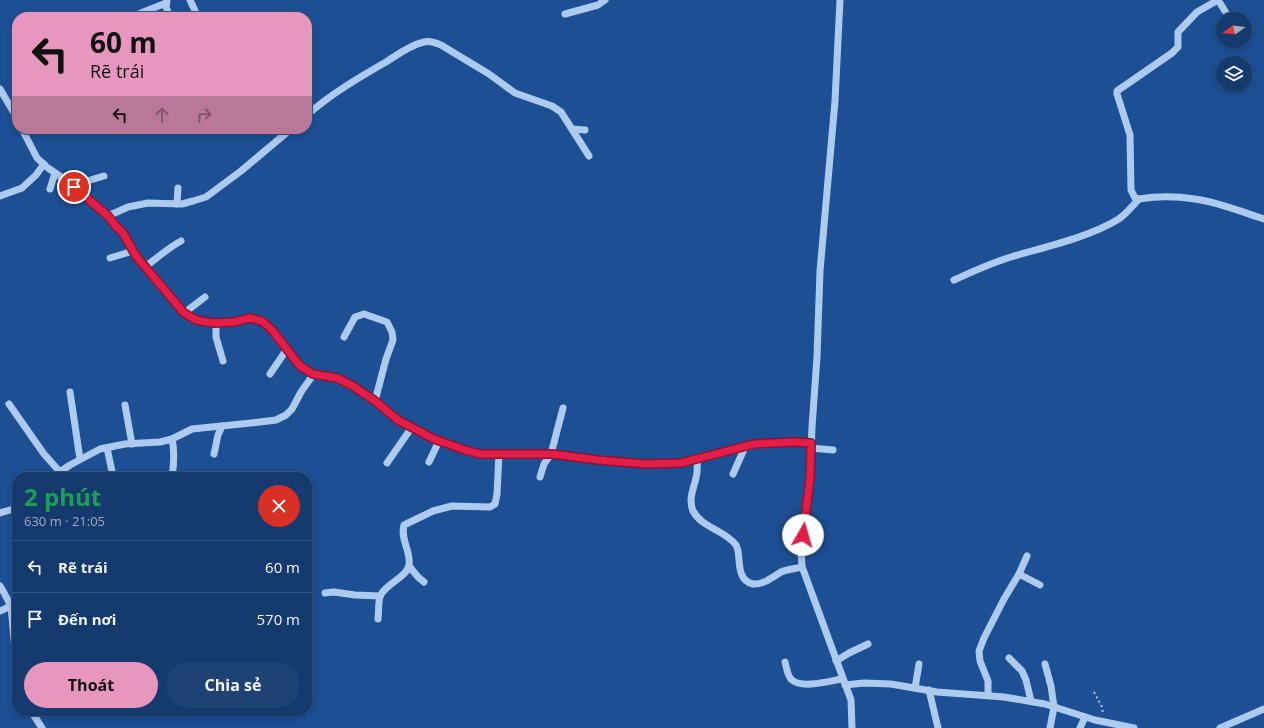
<!DOCTYPE html>
<html lang="vi">
<head>
<meta charset="utf-8">
<style>
	:root { --surface:#153b6e; --page:#1e4273; --text:#f1f3f6; --muted:#9dadc2; --line:#345581; --accent:#e797bd }
	body { margin:0; font-family:"Open Sans",sans-serif; background:var(--page); color:var(--text); height:100vh; display:flex; flex-direction:column; font-size:15px; white-space:nowrap }
	* { box-sizing:border-box; margin:0 }
	p { font-size:13px; color:var(--muted) }
	.icon { flex:none; width:22px; height:22px; fill:none; stroke:currentColor; stroke-width:2; stroke-linecap:round; stroke-linejoin:round }
	.map { position:relative; flex:1; overflow:hidden }
	.panel { position:absolute; left:12px; top:472px; width:300px; height:244px; display:flex; flex-direction:column; background:var(--surface); border-radius:16px; box-shadow:0 2px 6px #0003,0 0 0 1px var(--line) }
	.panel>* { flex:none }
	.top-card { position:absolute; left:12px; top:12px; width:300px; height:122px; border-radius:16px; box-shadow:0 2px 6px #0003,0 0 0 1px var(--line); background:#e797bd; color:#111; overflow:hidden }
	.needle { width:26px; rotate:255deg }
	.fabs { position:absolute; left:1216px; top:12px; display:grid; gap:8px }
	.fabs a { display:grid; place-items:center; width:36px; height:36px; border-radius:50%; background:var(--surface); box-shadow:0 2px 6px #0003,0 0 0 1px var(--line); font-size:20px }
	.pin { position:absolute; display:grid; place-items:center; width:34px; height:34px; color:#fff; margin:-17px; border:2px solid #fff; border-radius:50%; box-shadow:0 1px 4px #0007 }
	.me { position:absolute; width:44px; margin:-22px; rotate:7deg; stroke-linejoin:round; filter:drop-shadow(0 0 3px #0008) }
	.turn { display:flex; align-items:center; gap:14px; height:84px; padding:0 12px; font-size:18px }
	.turn .icon { width:52px; height:52px; stroke-width:2.5 }
	.turn b { display:block; font-size:28px; line-height:34px }
	.lanes { display:flex; align-items:center; height:38px; padding:0 12px; background:#0003; justify-content:center; gap:20px; direction:ltr }
	.lanes .off { opacity:.35 }
	.round { display:grid; place-items:center; flex:none; width:42px; height:42px; border-radius:21px; background:var(--page) }
	.head { display:flex; align-items:center; justify-content:space-between; height:68px; padding:0 12px }
	h1 { font-size:24px; font-weight:700; line-height:30px; color:#1e9e55 }
	.button { display:flex; gap:8px; margin-top:auto; padding:8px 12px }
	.button a { flex:1; height:46px; border-radius:24px; background:var(--accent); color:#111; font-size:16px; font-weight:700; line-height:46px; text-align:center }
	.button a+a { background:var(--page); color:var(--text) }
	ul { padding:0; list-style:none }
	li { display:flex; align-items:center; gap:12px; height:52px; padding:0 12px; border-top:1px solid var(--line) }
	li div { flex:1 }
	li b { display:block; font-size:15px }
	li em { font-style:normal }
	.map>svg:first-child { display:block }
	.lines { fill:none; stroke-linecap:round; stroke-linejoin:round }
	.path { stroke:#adcaef; stroke-width:2; stroke-dasharray:2 3; stroke-linecap:butt }
	.minor { stroke:#adcaef; stroke-width:7 }
	.route-casing { stroke:#92132f; stroke-width:10 }
	.route { stroke:#e11d48; stroke-width:7 }
</style>
</head>
<body>
<div class="map">
<svg width="1264" height="728" viewBox="0 0 1264 728">
	<rect width="100%" height="100%" fill="#1c4f93"/>
	<g class="lines">
		<!-- path -->
		<path class="path" d="M1094 692 1102 707 1103 715"/>
		<!-- minor -->
		<g class="minor">
			<path d="M167 0 166 7 170 17"/>
			<path d="M190 0 197 15"/>
			<path d="M840 0 835 101 820 271 817 357 812 427 810 478 801 549 802 567 804 572 851 700 852 728"/>
			<path d="M1218 0 1230 19"/>
			<path d="M565 14 598 5 605 0"/>
			<path d="M131 17 166 3"/>
			<path d="M0 89 17 118"/>
			<path d="M307 115C331 94 358 78 386 62 397 55 410 45 424 42 430 40 436 43 441 45L489 74 515 93 552 106 561 112 589 156"/>
			<path d="M22 129 37 158 48 168 67 181 108 216 123 233 136 256 184 313 196 320 213 323 234 322 250 318 262 321 273 330 300 366 313 375 337 379 353 386 375 401 398 420 434 439 465 450 479 454H551L597 460 646 464 681 463 754 445 795 442 811 443"/>
			<path d="M572 129 585 130"/>
			<path d="M73 187 87 181 104 176"/>
			<path d="M50 189 55 173"/>
			<path d="M0 196 22 188 36 175 44 164"/>
			<path d="M1139 199 1135 198 1131 190 1130 135 1117 94V91L1172 53 1178 47V32L1197 12 1218 0"/>
			<path d="M177 204 178 188"/>
			<path d="M108 216 128 207 148 203 182 204 193 201 206 197 241 171 291 129"/>
			<path d="M110 258 133 251"/>
			<path d="M145 267C157 258 168 248 181 241"/>
			<path d="M954 280C972 272 991 263 1011 257 1044 247 1087 238 1117 220 1126 215 1132 206 1139 199 1157 196 1176 196 1195 199 1218 202 1242 212 1264 219"/>
			<path d="M184 313 205 297"/>
			<path d="M216 323V337L223 361"/>
			<path d="M344 337 355 317 364 314 387 322 392 332 393 340 386 359 375 401"/>
			<path d="M270 374 287 349"/>
			<path d="M70 392 80 459"/>
			<path d="M9 404 44 454 60 472"/>
			<path d="M125 405 132 444"/>
			<path d="M172 439C175 452 174 464 172 477"/>
			<path d="M107 448 113 476"/>
			<path d="M811 448 833 450"/>
			<path d="M214 454 218 435 222 426"/>
			<path d="M697 459C697 465 698 471 696 478 694 488 688 499 693 511 702 528 725 530 736 545 742 554 734 580 753 584 763 585 773 577 781 572 787 569 795 569 802 567"/>
			<path d="M429 462 439 441"/>
			<path d="M387 463 412 427"/>
			<path d="M733 474 745 447"/>
			<path d="M52 477 70 465 100 449 125 444 160 442 172 439 192 429 260 422 276 420 286 415 292 409 301 392 313 375"/>
			<path d="M540 477 544 464 551 454 563 408"/>
			<path d="M0 513 17 508"/>
			<path d="M409 566 418 577 424 582"/>
			<path d="M1019 574 1040 585"/>
			<path d="M0 586 3 591 11 606 15 651V675L17 683"/>
			<path d="M325 593 334 592 355 595 380 596"/>
			<path d="M0 611 11 606"/>
			<path d="M378 619C379 612 378 603 380 597 383 585 408 577 409 565 411 551 400 539 404 525L433 511 452 506 490 507 495 504 497 494 499 454"/>
			<path d="M1009 658 1022 671 1026 680 1031 701"/>
			<path d="M836 661 849 653 868 644"/>
			<path d="M785 662C787 668 787 676 792 680 802 689 830 681 842 679"/>
			<path d="M1045 664 1051 686 1054 707 1050 728"/>
			<path d="M845 685 864 683 891 684 937 692 1004 697 1045 704 1095 720 1134 728"/>
			<path d="M915 688 919 664"/>
			<path d="M929 690 938 728"/>
			<path d="M988 695V681L980 661 979 651 984 638 1004 599 1019 574 1027 556"/>
			<path d="M31 711 42 728"/>
			<path d="M1080 728 1085 717"/>
			<path d="M1220 728 1264 709"/>
		</g>
	</g>
	<g class="lines">
		<defs>
			<path id="route" d="M74 187 108 216 115 225 123 233 136 256 184 313 196 320 213 323 234 322 250 318 262 321 272 330 300 366 313 374 337 378 353 386 375 401 398 420 434 439 465 450 480 454H552L598 460 646 464 681 463 754 444 795 442 811 443 810 478 803 535"/>
		</defs>
		<!-- route casing -->
		<use href="#route" class="route-casing"/>
		<!-- route -->
		<use href="#route" class="route"/>
	</g>
</svg>
<div class="fabs">
<a><svg class="needle" viewBox="-14 -14 28 28"><path d="M0-13l5 13h-10z" fill="#e53935"/><path d="M0 13l5-13h-10z" fill="#9dadc2"/></svg></a>
<a><svg class="icon" aria-label="layers" viewBox="0 0 24 24"><path d="M12 4l9 5-9 5-9-5zM3 14l9 5 9-5"/></svg></a>
</div>
<div class="pin" style="left:74px;top:187px;background:#d93025"><svg class="icon" aria-label="arrive" viewBox="0 0 24 24"><path d="M6 21V4h12l-3 4 3 4H6"/></svg></div>
<svg class="me" style="left:803px;top:535px" viewBox="-20 -20 40 40"><circle r="19" fill="#fff"/><path d="M0-13L10 11 0 6-10 11z" fill="#e11d48"/></svg>
<div class="top-card">
<div class="turn"><svg class="icon" aria-label="left" viewBox="0 0 24 24"><path d="M17 20v-9H6M10 6l-5 5 5 5"/></svg><div><b>60 m</b>Rẽ trái</div></div>
<div class="lanes"><svg class="icon" aria-label="left" viewBox="0 0 24 24"><path d="M17 20v-9H6M10 6l-5 5 5 5"/></svg><svg class="icon off" aria-label="ahead" viewBox="0 0 24 24"><path d="M12 20V5M6 11l6-6 6 6"/></svg><svg class="icon off" aria-label="right" viewBox="0 0 24 24"><path d="M7 20v-9h11M14 6l5 5-5 5"/></svg></div>
</div>
<section class="panel">
<div class="head"><div><h1>2 phút</h1><p>630 m · 21:05</p></div><a class="round" style="background:#d93025;color:#fff"><svg class="icon" aria-label="close" viewBox="0 0 24 24"><path d="M6 6l12 12M18 6L6 18"/></svg></a></div>
<ul>
<li><svg class="icon" aria-label="left" viewBox="0 0 24 24"><path d="M17 20v-9H6M10 6l-5 5 5 5"/></svg><div><b>Rẽ trái</b></div><em>60 m</em></li>
<li><svg class="icon" aria-label="arrive" viewBox="0 0 24 24"><path d="M6 21V4h12l-3 4 3 4H6"/></svg><div><b>Đến nơi</b></div><em>570 m</em></li>
</ul>
<div class="button"><a>Thoát</a><a>Chia sẻ</a></div>
</section>
</div>
</body>
</html>
